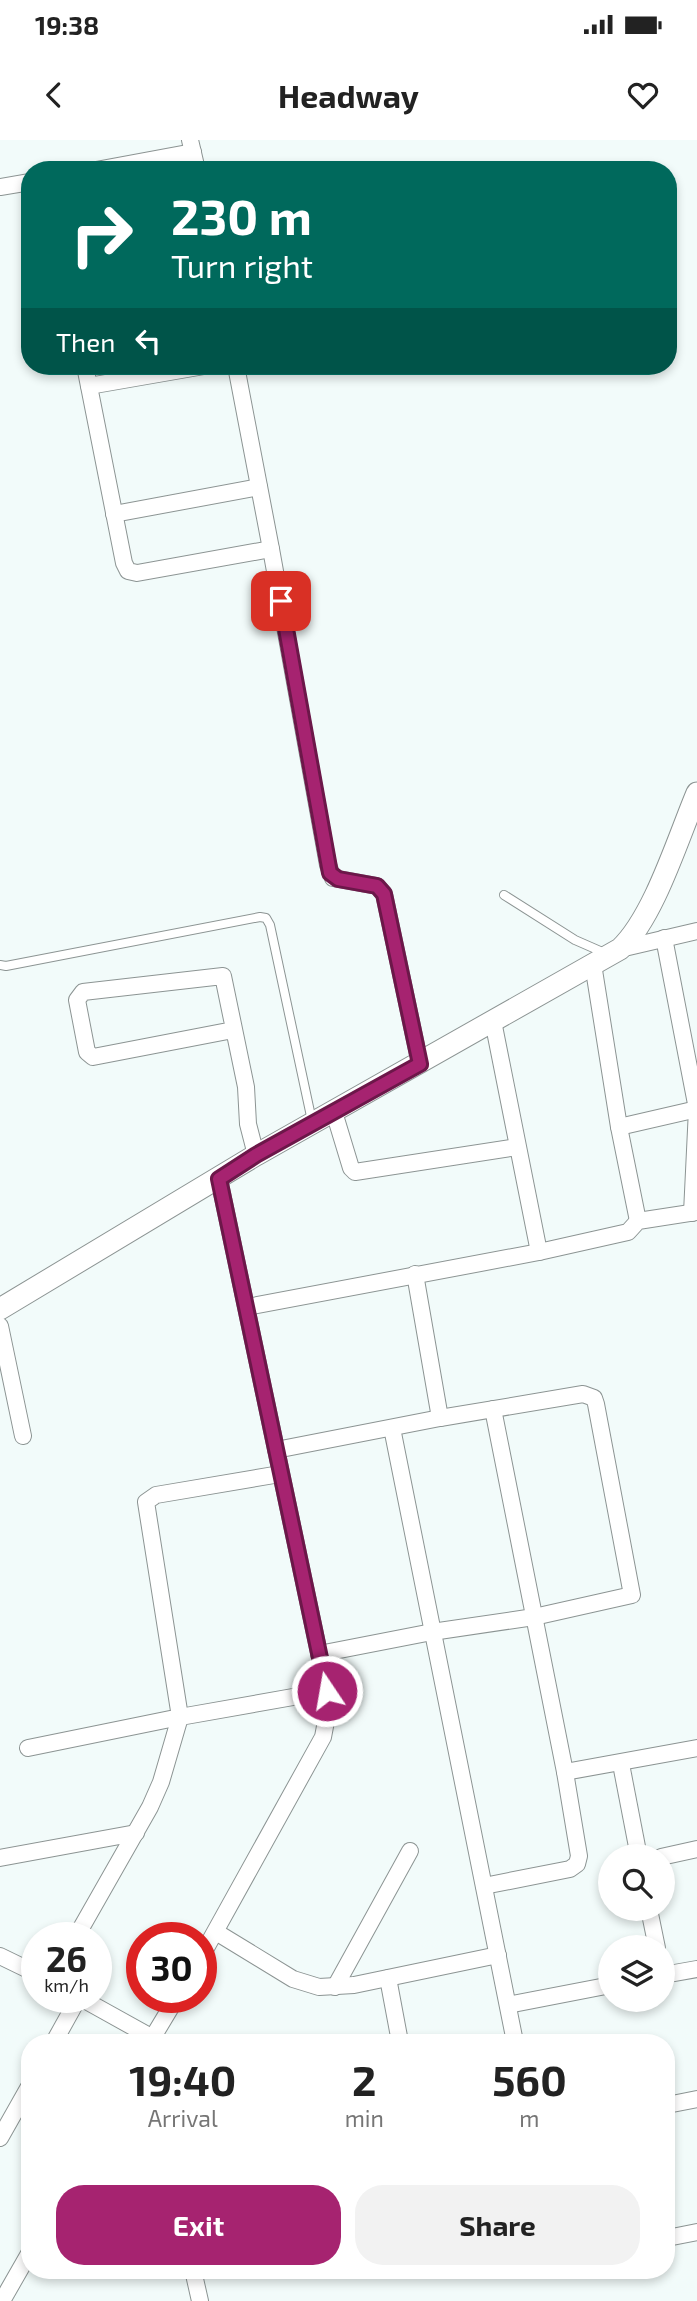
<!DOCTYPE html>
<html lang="en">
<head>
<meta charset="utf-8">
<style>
	:root { --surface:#fff; --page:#f2f2f2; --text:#222; --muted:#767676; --accent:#a62370 }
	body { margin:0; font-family:"Exo 2",sans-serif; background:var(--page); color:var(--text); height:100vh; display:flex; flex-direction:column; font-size:26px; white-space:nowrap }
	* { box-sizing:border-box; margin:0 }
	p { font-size:23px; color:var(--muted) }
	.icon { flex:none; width:38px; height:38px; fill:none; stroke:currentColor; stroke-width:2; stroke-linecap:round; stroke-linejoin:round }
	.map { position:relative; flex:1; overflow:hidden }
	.side { position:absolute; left:21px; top:1894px; width:654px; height:245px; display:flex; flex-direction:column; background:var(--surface); border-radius:28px; box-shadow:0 4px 10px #0003 }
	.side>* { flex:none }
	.top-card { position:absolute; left:21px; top:21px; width:656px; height:214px; border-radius:28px; box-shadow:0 4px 10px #0003; background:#00695c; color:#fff; overflow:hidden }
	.buttons { position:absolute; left:598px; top:1704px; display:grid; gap:14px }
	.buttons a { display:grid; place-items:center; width:77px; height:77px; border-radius:50%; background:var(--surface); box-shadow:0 4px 10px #0003; font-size:35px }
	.speed { position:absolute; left:21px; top:1782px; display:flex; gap:14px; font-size:35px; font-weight:700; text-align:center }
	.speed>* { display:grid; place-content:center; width:91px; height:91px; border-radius:50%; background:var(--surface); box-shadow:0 4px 10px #0003; line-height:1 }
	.speed small { font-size:18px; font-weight:400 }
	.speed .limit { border:10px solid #d22; background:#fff; color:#111 }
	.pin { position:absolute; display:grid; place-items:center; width:60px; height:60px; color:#fff; margin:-30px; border-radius:14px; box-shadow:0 4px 10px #0006 }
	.me { position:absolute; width:77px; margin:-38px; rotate:348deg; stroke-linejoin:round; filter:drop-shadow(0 0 5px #0008) }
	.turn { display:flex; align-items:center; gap:24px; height:147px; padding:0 35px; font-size:32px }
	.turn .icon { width:91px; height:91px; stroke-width:2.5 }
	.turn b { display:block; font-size:49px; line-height:60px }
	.then { display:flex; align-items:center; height:66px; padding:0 35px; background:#0003; gap:14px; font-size:26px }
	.eta { display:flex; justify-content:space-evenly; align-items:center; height:119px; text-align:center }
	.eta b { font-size:42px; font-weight:700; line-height:49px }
	.button { display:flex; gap:14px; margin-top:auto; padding:14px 35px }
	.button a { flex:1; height:80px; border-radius:28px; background:var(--accent); color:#fff; font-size:28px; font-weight:700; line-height:80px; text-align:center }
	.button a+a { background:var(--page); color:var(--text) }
	.status { display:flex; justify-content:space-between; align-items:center; height:49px; padding:0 35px; background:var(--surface); direction:ltr }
	.status svg { height:19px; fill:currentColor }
	header { display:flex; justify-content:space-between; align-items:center; height:91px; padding:0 35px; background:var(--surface); font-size:32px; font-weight:700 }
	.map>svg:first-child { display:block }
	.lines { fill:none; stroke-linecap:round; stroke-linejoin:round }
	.service-casing { stroke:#8c9493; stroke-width:10 }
	.minor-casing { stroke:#8c9493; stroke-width:18 }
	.tertiary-casing { stroke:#8c9493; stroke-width:23 }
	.service { stroke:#fff; stroke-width:8 }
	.minor { stroke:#fff; stroke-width:16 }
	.tertiary { stroke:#fff; stroke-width:21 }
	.route-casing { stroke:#6c1749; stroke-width:18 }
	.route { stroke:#a62370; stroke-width:12 }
</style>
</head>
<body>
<div class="status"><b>19:38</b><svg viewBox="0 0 49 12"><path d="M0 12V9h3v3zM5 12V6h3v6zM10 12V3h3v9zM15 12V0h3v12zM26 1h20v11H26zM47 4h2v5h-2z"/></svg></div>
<header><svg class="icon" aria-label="back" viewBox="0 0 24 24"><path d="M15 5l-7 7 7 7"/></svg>Headway<svg class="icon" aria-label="heart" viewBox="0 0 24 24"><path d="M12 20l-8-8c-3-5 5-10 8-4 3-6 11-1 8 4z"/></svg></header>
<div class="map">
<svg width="697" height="2161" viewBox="0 0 697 2161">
	<rect width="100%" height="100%" fill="#f2fbfa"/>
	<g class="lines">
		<defs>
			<g id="service">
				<path d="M504 755 575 800 607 814"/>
				<path d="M0 825 6 826 260 777 266 778 270 785 312 981"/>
			</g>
			<g id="minor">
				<path d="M190 0 197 30"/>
				<path d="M96 30 193 12"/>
				<path d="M0 47 30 42"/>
				<path d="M85 226 124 423 128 431 137 433 271 409"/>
				<path d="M236 226 271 409 328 725 333 738 377 746 384 754 420 924"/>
				<path d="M89 246 204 226"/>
				<path d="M114 374 259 347"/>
				<path d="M664 798 697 969 692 1073"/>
				<path d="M620 809 697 791"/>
				<path d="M593 824 619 987 638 1081"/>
				<path d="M493 881 539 1112"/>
				<path d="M233 890 93 917 87 912 77 860 83 852 223 836 246 947 248 984 256 1015"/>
				<path d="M334 972 351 1028 355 1032 517 1007"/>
				<path d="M619 987 697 969"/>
				<path d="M415 1134 440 1278"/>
				<path d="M247 1167 539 1112 628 1092 638 1081 697 1072"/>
				<path d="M0 1186 23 1296"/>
				<path d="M392 1288 515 1902"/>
				<path d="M276 1310 440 1278 583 1254 594 1258 596 1264 632 1455 534 1477 432 1492 319 1514"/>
				<path d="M28 1608 180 1577 146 1362 156 1355 280 1334"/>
				<path d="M621 1624 639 1717"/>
				<path d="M565 1632 697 1608"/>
				<path d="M661 1717 697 1709"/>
				<path d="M0 1718 136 1693"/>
				<path d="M484 1746 570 1729 577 1724 579 1716 565 1632 493 1269"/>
				<path d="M649 1769 657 1808"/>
				<path d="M216 1792 293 1839 319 1847 354 1845 498 1815"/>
				<path d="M76 1797 150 1667 161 1642 180 1577 327 1551"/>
				<path d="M0 1816 37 1834"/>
				<path d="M201 1817 323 1597 327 1576V1551L219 1039"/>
				<path d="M663 1835 697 1829"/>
				<path d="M388 1838 400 1902"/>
				<path d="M335 1847 410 1711"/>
				<path d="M79 1857 160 1902"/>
				<path d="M508 1865 611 1845"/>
				<path d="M54 1902 79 1857"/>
				<path d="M150 1902 177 1857"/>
				<path d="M667 1965 697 1959"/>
				<path d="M0 1998 30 1945"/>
				<path d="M667 2098 697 2092"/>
				<path d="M193 2130 200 2161"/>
				<path d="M2 2161 30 2112"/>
			</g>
			<path id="tertiary" d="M0 1169 256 1015 620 809C654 777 678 698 697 653"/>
		</defs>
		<!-- service casing -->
		<use href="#service" class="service-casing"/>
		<!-- minor casing -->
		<use href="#minor" class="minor-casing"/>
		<!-- tertiary casing -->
		<use href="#tertiary" class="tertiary-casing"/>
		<!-- service -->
		<use href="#service" class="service"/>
		<!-- minor -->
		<use href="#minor" class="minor"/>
		<!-- tertiary -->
		<use href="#tertiary" class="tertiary"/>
	</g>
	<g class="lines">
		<defs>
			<path id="route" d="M281 461 330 733 338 739 377 746 384 754 420 924 256 1015 219 1039 327 1551"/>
		</defs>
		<!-- route casing -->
		<use href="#route" class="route-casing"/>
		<!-- route -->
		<use href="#route" class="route"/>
	</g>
</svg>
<div class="buttons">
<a><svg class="icon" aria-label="search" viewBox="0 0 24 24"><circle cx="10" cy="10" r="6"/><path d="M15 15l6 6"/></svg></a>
<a><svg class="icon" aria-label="layers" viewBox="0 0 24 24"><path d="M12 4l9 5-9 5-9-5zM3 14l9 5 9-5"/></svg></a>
</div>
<div class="speed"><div>26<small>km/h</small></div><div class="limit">30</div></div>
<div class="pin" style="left:281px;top:461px;background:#d93025"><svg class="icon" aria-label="arrive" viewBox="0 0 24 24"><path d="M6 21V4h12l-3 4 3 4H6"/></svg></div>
<svg class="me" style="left:327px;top:1551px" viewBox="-20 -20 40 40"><circle r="17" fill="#a62370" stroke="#fff" stroke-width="3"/><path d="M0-11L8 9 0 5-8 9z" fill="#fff"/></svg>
<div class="top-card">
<div class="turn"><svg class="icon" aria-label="right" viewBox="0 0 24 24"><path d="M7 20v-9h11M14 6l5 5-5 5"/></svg><div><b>230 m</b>Turn right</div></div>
<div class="then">Then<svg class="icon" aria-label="left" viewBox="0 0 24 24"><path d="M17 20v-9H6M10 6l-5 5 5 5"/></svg></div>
</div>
<section class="side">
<div class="eta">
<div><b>19:40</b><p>Arrival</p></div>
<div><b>2</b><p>min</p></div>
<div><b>560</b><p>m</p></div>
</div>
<div class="button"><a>Exit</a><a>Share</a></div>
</section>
</div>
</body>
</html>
